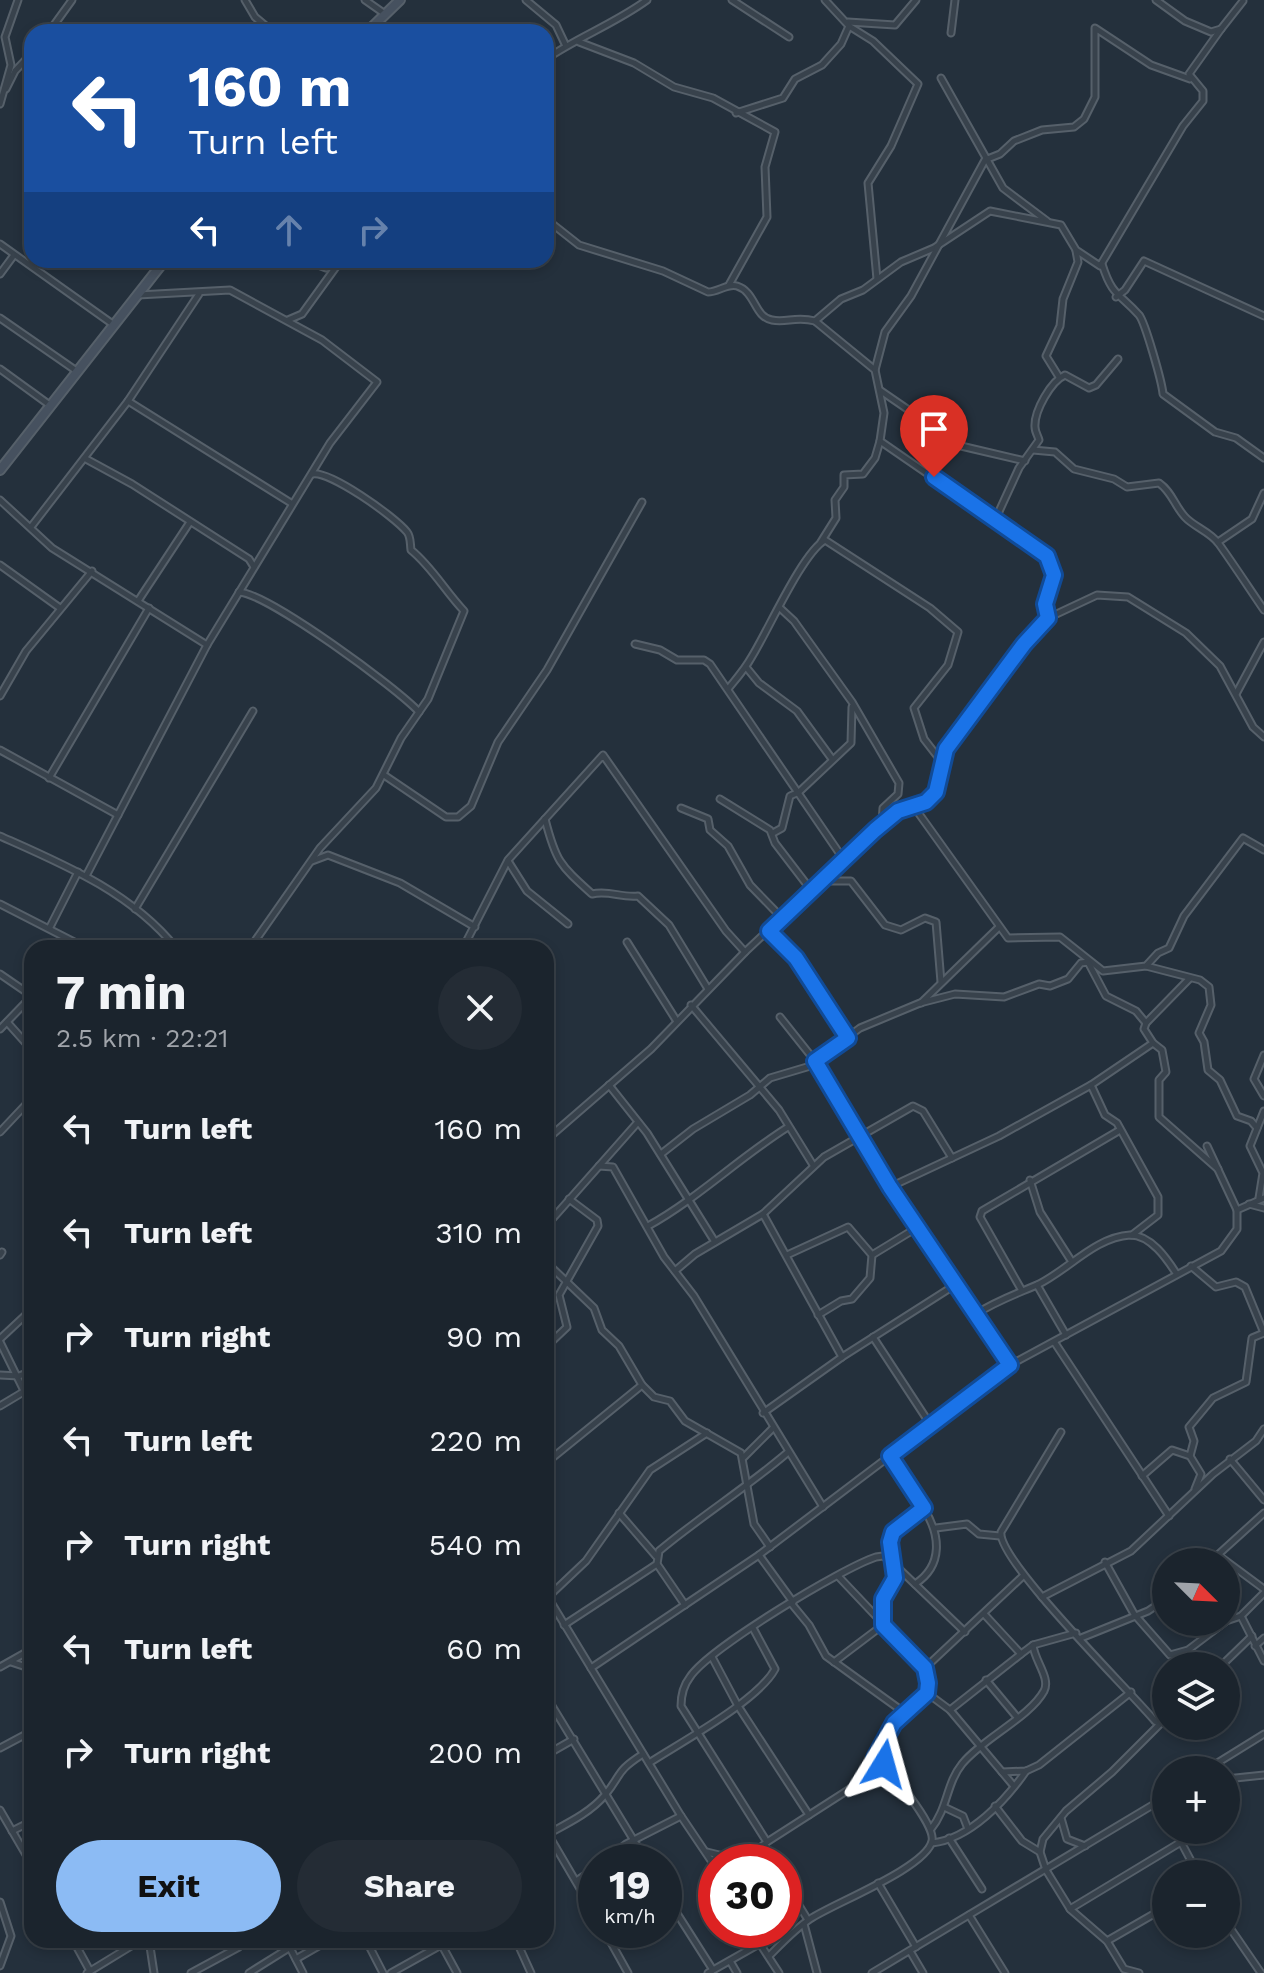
<!DOCTYPE html>
<html lang="en">
<head>
<meta charset="utf-8">
<style>
	:root { --surface:#1b242d; --page:#242c35; --text:#f1f3f6; --muted:#a0a4aa; --line:#394149; --accent:#8cbbf4 }
	body { margin:0; font-family:"Work Sans",sans-serif; background:var(--page); color:var(--text); height:100vh; display:flex; flex-direction:column; font-size:30px; white-space:nowrap }
	* { box-sizing:border-box; margin:0 }
	p { font-size:26px; color:var(--muted) }
	.icon { flex:none; width:44px; height:44px; fill:none; stroke:currentColor; stroke-width:2; stroke-linecap:round; stroke-linejoin:round }
	.map { position:relative; flex:1; overflow:hidden }
	.details { position:absolute; left:24px; top:940px; width:530px; height:1008px; display:flex; flex-direction:column; background:var(--surface); border-radius:24px; box-shadow:0 4px 12px #0003,0 0 0 2px var(--line) }
	.details>* { flex:none }
	.guide { position:absolute; left:24px; top:24px; width:530px; height:244px; border-radius:24px; box-shadow:0 4px 12px #0003,0 0 0 2px var(--line); background:#1a4fa0; color:#fff; overflow:hidden }
	.needle { width:52px; rotate:114deg }
	.tools { position:absolute; left:1152px; top:1548px; display:grid; gap:16px }
	.tools a { display:grid; place-items:center; width:88px; height:88px; border-radius:50%; background:var(--surface); box-shadow:0 4px 12px #0003,0 0 0 2px var(--line); font-size:40px }
	.speed { position:absolute; left:578px; top:1844px; display:flex; gap:16px; font-size:40px; font-weight:700; text-align:center }
	.speed>* { display:grid; place-content:center; width:104px; height:104px; border-radius:50%; background:var(--surface); box-shadow:0 4px 12px #0003,0 0 0 2px var(--line); line-height:1 }
	.speed small { font-size:20px; font-weight:400 }
	.speed .limit { border:12px solid #d22; background:#fff; color:#111 }
	.pin { position:absolute; display:grid; place-items:center; width:68px; height:68px; color:#fff; margin:-82px -34px; border-radius:50% 50% 50% 0; rotate:-45deg; box-shadow:0 0 8px #0007 }
	.pin .icon { rotate:45deg }
	.me { position:absolute; width:88px; margin:-44px; rotate:8deg; stroke-linejoin:round; filter:drop-shadow(0 0 6px #0008) }
	.turn { display:flex; align-items:center; gap:28px; height:168px; padding:0 32px; font-size:36px }
	.turn .icon { width:104px; height:104px; stroke-width:2.5 }
	.turn b { display:block; font-size:56px; line-height:68px }
	.lanes { display:flex; align-items:center; height:76px; padding:0 32px; background:#0003; justify-content:center; gap:40px; direction:ltr }
	.lanes .off { opacity:.35 }
	.round { display:grid; place-items:center; flex:none; width:84px; height:84px; border-radius:42px; background:var(--page) }
	.head { display:flex; align-items:center; justify-content:space-between; height:136px; padding:0 32px }
	h1 { font-size:48px; font-weight:700; line-height:60px }
	.action { display:flex; gap:16px; margin-top:auto; padding:16px 32px }
	.action a { flex:1; height:92px; border-radius:48px; background:var(--accent); color:#111; font-size:32px; font-weight:700; line-height:92px; text-align:center }
	.action a+a { background:var(--page); color:var(--text) }
	ul { padding:0; list-style:none }
	li { display:flex; align-items:center; gap:24px; height:104px; padding:0 32px }
	li div { flex:1 }
	li b { display:block; font-size:30px }
	li em { font-style:normal }
	.map>svg:first-child { display:block }
	.lines { fill:none; stroke-linecap:round; stroke-linejoin:round }
	.street-casing { stroke:#56606a; stroke-width:9 }
	.secondary-casing { stroke:#56606a; stroke-width:12 }
	.street { stroke:#38424c; stroke-width:5 }
	.secondary { stroke:#46515f; stroke-width:8 }
	.route-casing { stroke:#114b97; stroke-width:20 }
	.route { stroke:#1a73e8; stroke-width:14 }
</style>
</head>
<body>
<div class="map">
<svg width="1264" height="1973" viewBox="0 0 1264 1973">
	<rect width="100%" height="100%" fill="#24303c"/>
	<g class="lines">
		<defs>
			<g id="street">
				<path d="M245 0 255 17 273 32"/>
				<path d="M365 0 385 14"/>
				<path d="M526 0 556 25 565 44"/>
				<path d="M732 0 789 37"/>
				<path d="M1156 0 1185 21 1211 32 1221 29 1243 1"/>
				<path d="M848 22 895 25 916 0"/>
				<path d="M849 26 873 41 918 84 891 146 868 183 877 279"/>
				<path d="M49 32 72 0"/>
				<path d="M951 33 955 0"/>
				<path d="M579 42 634 63 674 87 713 98 775 132 765 167 767 217 729 285"/>
				<path d="M546 59C578 37 614 24 647 0"/>
				<path d="M941 78 1003 188 1047 221"/>
				<path d="M6 89 15 71 32 53"/>
				<path d="M0 104 11 65 5 37 18 0"/>
				<path d="M736 113 783 98 795 79 822 65 841 44 849 26 825 0"/>
				<path d="M546 219 579 245 663 271 708 292C718 292 728 283 737 286 756 292 754 317 772 320 786 323 796 316 815 321L841 299 863 290 901 262 934 248 990 211 1061 225 1076 250 1100 266 1183 126 1203 101V91L1189 74 1221 29"/>
				<path d="M0 244 114 325"/>
				<path d="M305 260 326 268 338 265"/>
				<path d="M1102 264C1112 296 1119 293 1139 315 1145 322 1162 382 1163 394L1215 432 1236 438 1264 458"/>
				<path d="M0 274 14 255"/>
				<path d="M1116 297 1125 290 1144 261 1264 316"/>
				<path d="M0 318 78 372"/>
				<path d="M288 320 302 314 341 260"/>
				<path d="M815 321 875 370 884 413 880 441 1047 556 1054 575 1045 604 1048 618"/>
				<path d="M0 369 51 406"/>
				<path d="M875 370 885 332 911 296 985 160 1000 154 1014 141 1042 130 1074 127 1084 119 1095 97V28L1151 65 1190 79"/>
				<path d="M1059 377 1046 356 1060 326 1063 299 1078 262 1076 251"/>
				<path d="M881 391 961 446 1025 461"/>
				<path d="M128 401 291 503"/>
				<path d="M1033 450 1055 452 1074 469 1114 479 1127 487 1159 483C1172 492 1174 505 1185 517 1194 527 1211 532 1219 544 1234 565 1249 588 1264 610"/>
				<path d="M86 459 132 484 249 559 254 567"/>
				<path d="M0 500 52 548 207 645"/>
				<path d="M996 518 1019 468 1039 440C1038 436 1035 432 1035 427 1034 411 1051 381 1065 375L1089 388 1096 385 1118 359"/>
				<path d="M31 527 128 401 199 294"/>
				<path d="M821 542 836 518 835 500 844 487V475L863 474 875 458 880 441"/>
				<path d="M1218 542 1252 519 1264 493"/>
				<path d="M0 565 60 608"/>
				<path d="M239 592C269 594 397 688 419 712"/>
				<path d="M138 601 190 522"/>
				<path d="M780 608 794 621 852 702 899 783 898 794 883 808 882 823"/>
				<path d="M635 644 660 650 677 660H704L710 664 844 860"/>
				<path d="M746 667 759 683 797 711 832 759"/>
				<path d="M728 689C736 679 745 669 751 658 767 633 802 553 825 540L930 608 958 632 948 665 914 708 924 739 941 761"/>
				<path d="M1236 694 1264 642"/>
				<path d="M0 696 26 651 92 571"/>
				<path d="M0 750 118 815"/>
				<path d="M384 775 446 817H458L471 806 498 742 547 670 642 502"/>
				<path d="M49 778 149 608"/>
				<path d="M720 799 770 830 775 843 811 890"/>
				<path d="M913 807 926 802 936 792 946 749 1024 644 1048 618 1097 595 1128 597 1186 633 1220 666 1253 727 1264 737"/>
				<path d="M681 808 708 819 710 830 728 846 750 885 782 918"/>
				<path d="M545 819C556 862 560 865 592 894 609 890 621 898 638 896L669 925 708 989"/>
				<path d="M773 833 782 828 790 796 799 792 851 743 852 707"/>
				<path d="M0 836C63 864 131 892 176 948"/>
				<path d="M312 861 328 855 400 883 475 927"/>
				<path d="M508 861 527 891 568 924"/>
				<path d="M86 876 207 645 330 443 377 382 322 340 230 290 138 295"/>
				<path d="M822 881H851L885 925 901 930 925 918 936 922 941 982"/>
				<path d="M0 904 86 948"/>
				<path d="M135 909 253 711"/>
				<path d="M50 927 78 872"/>
				<path d="M769 931 796 958 848 1038"/>
				<path d="M627 942 676 1020"/>
				<path d="M250 948 320 848 376 788 401 738 428 699 464 611C445 591 432 567 411 550 410 543 411 537 407 532 394 516 329 470 312 474"/>
				<path d="M463 948 508 860 603 755 726 931 745 952"/>
				<path d="M1146 966 1200 980 1209 987 1211 1005 1199 1033 1204 1042 1208 1070 1220 1080 1237 1116 1251 1121 1257 1128"/>
				<path d="M0 974 32 996 0 1029"/>
				<path d="M921 1003 999 927"/>
				<path d="M691 1005 779 1110 813 1165"/>
				<path d="M780 1017 815 1061 890 1187 1010 1365"/>
				<path d="M7 1022 32 1050"/>
				<path d="M1153 1043 1162 1050 1166 1072 1159 1080V1117L1218 1169"/>
				<path d="M1264 1055 1254 1079 1264 1096"/>
				<path d="M609 1085 647 1133 715 1242"/>
				<path d="M1091 1085 1105 1115 1117 1123 1158 1197V1215L1132 1235"/>
				<path d="M0 1132 32 1098"/>
				<path d="M546 1140 651 1049 745 952 875 830 908 806 917 811 1008 938 1060 937 1103 971 1146 966 1158 953 1169 948 1184 916 1243 838 1264 850"/>
				<path d="M1207 1146 1237 1210"/>
				<path d="M661 1154 693 1129 750 1095 770 1078 807 1067 860 1028 920 1003 955 994 1004 997 1039 984 1050 986 1068 979 1081 963 1088 962 1106 996 1136 1011 1146 1023"/>
				<path d="M599 1166 613 1167 664 1257 694 1296 823 1507"/>
				<path d="M1030 1180 1040 1212 1072 1262"/>
				<path d="M890 1187 999 1136 1091 1085 1153 1043 1144 1029 1146 1023 1189 979"/>
				<path d="M1259 1198 1263 1173 1250 1146 1264 1111"/>
				<path d="M1249 1204 1264 1208"/>
				<path d="M763 1214 842 1357"/>
				<path d="M546 1226 638 1122"/>
				<path d="M648 1226C697 1199 740 1157 788 1127"/>
				<path d="M0 1255 2 1252"/>
				<path d="M787 1255 848 1227 872 1255 870 1278 852 1299 841 1301 818 1315"/>
				<path d="M872 1255 918 1227"/>
				<path d="M546 1262 594 1308 602 1330 619 1346 642 1385 546 1463"/>
				<path d="M1191 1266 1216 1287 1236 1282 1245 1287 1264 1333"/>
				<path d="M675 1271 695 1254 763 1214 824 1157 913 1106 923 1111 952 1158"/>
				<path d="M1037 1285 1066 1335"/>
				<path d="M1021 1289 980 1217 982 1211 1120 1130"/>
				<path d="M976 1314C996 1301 1016 1294 1037 1285 1067 1271 1095 1237 1130 1235 1151 1235 1167 1259 1176 1273"/>
				<path d="M873 1337 930 1424"/>
				<path d="M0 1339 32 1309"/>
				<path d="M0 1342 32 1407"/>
				<path d="M1055 1343 1169 1516"/>
				<path d="M546 1347 567 1327 559 1295 598 1226 597 1220 569 1199"/>
				<path d="M0 1375 19 1376 32 1371"/>
				<path d="M642 1385 654 1397 670 1401 685 1421 741 1453 754 1524 770 1547"/>
				<path d="M0 1406 25 1391"/>
				<path d="M763 1413 842 1357 955 1285"/>
				<path d="M1061 1432 1001 1532C997 1560 1130 1691 1155 1721L1160 1724 1166 1719"/>
				<path d="M744 1457 773 1428"/>
				<path d="M1230 1459 1264 1500"/>
				<path d="M1142 1476 1172 1450 1190 1456"/>
				<path d="M1195 1489 1201 1474 1190 1456 1194 1441 1189 1427 1213 1398 1246 1382 1252 1338 1264 1333"/>
				<path d="M619 1513 656 1556"/>
				<path d="M936 1528 967 1524 979 1534 1000 1536"/>
				<path d="M759 1555 793 1602"/>
				<path d="M1218 1555 1264 1589"/>
				<path d="M1105 1562 1134 1614 1170 1655 1188 1650 1225 1622"/>
				<path d="M1210 1562 1264 1513"/>
				<path d="M838 1576 925 1668 927 1693 950 1710 1013 1785"/>
				<path d="M915 1584C944 1565 940 1534 924 1509"/>
				<path d="M546 1594 681 1816 716 1868"/>
				<path d="M548 1597 586 1561 650 1470 707 1433"/>
				<path d="M1042 1597 1131 1551 1213 1474 1256 1441 1264 1429"/>
				<path d="M791 1603 809 1625 826 1656 905 1713"/>
				<path d="M685 1605 657 1564 659 1551C701 1516 746 1488 787 1453"/>
				<path d="M984 1614 1021 1654 1033 1645 1076 1633"/>
				<path d="M1241 1616 1264 1661"/>
				<path d="M1226 1621 1241 1616 1264 1593"/>
				<path d="M564 1625 657 1564"/>
				<path d="M1081 1638 1148 1611 1166 1599"/>
				<path d="M1255 1646 1264 1638"/>
				<path d="M712 1657 738 1706 809 1815"/>
				<path d="M11 1662 32 1669"/>
				<path d="M834 1662 883 1625V1599L895 1578 890 1542 893 1532 924 1508 890 1456"/>
				<path d="M1221 1666 1252 1636"/>
				<path d="M0 1667 32 1649"/>
				<path d="M591 1668 759 1555 1010 1365 1221 1251 1237 1229V1210L1264 1198"/>
				<path d="M925 1668 1023 1576"/>
				<path d="M986 1680 1016 1716"/>
				<path d="M546 1696 647 1862"/>
				<path d="M950 1710 1021 1654"/>
				<path d="M0 1748 32 1731"/>
				<path d="M546 1755 574 1739"/>
				<path d="M649 1763C681 1742 758 1701 775 1669L753 1628"/>
				<path d="M1206 1770 1264 1734"/>
				<path d="M1002 1772 1026 1771 1039 1765 1131 1692"/>
				<path d="M1226 1779 1264 1775"/>
				<path d="M995 1806 1022 1841 1040 1852"/>
				<path d="M944 1807 963 1816 968 1829"/>
				<path d="M0 1810 32 1865"/>
				<path d="M1061 1818 1067 1839 1085 1846"/>
				<path d="M931 1829C948 1808 946 1784 962 1764 982 1739 1030 1717 1044 1691 1051 1678 1034 1660 1033 1645"/>
				<path d="M12 1831 32 1821"/>
				<path d="M548 1834 596 1916"/>
				<path d="M546 1835C566 1824 590 1813 605 1795 623 1773 615 1772 643 1754"/>
				<path d="M949 1838 982 1889"/>
				<path d="M767 1842 681 1706C681 1695 683 1686 690 1677 708 1649 842 1568 876 1557L883 1556 895 1565 965 1632"/>
				<path d="M1181 1842 1198 1874"/>
				<path d="M932 1843C970 1839 1006 1800 1026 1771"/>
				<path d="M763 1847 772 1862"/>
				<path d="M707 1852 744 1861"/>
				<path d="M603 1862 626 1844 681 1816"/>
				<path d="M743 1862 767 1842 859 1783 894 1723 927 1693"/>
				<path d="M576 1881 596 1868"/>
				<path d="M784 1881 808 1920"/>
				<path d="M878 1883 916 1947"/>
				<path d="M664 1893 713 1970"/>
				<path d="M0 1902 11 1936 0 1966"/>
				<path d="M1070 1909 1181 1842 1189 1830"/>
				<path d="M969 1915 1005 1973"/>
				<path d="M1226 1922 1261 1973"/>
				<path d="M804 1924 817 1973"/>
				<path d="M604 1930 628 1973"/>
				<path d="M751 1930 779 1973"/>
				<path d="M73 1940 90 1971"/>
				<path d="M149 1940 154 1973"/>
				<path d="M286 1940 303 1973"/>
				<path d="M366 1940 383 1973"/>
				<path d="M439 1940 457 1973"/>
				<path d="M516 1940 531 1973"/>
				<path d="M1107 1941 1166 1907"/>
				<path d="M910 1951 923 1973"/>
				<path d="M769 1956C782 1943 795 1929 810 1919 834 1903 926 1868 932 1841 936 1825 889 1768 875 1758"/>
				<path d="M296 1959 329 1940"/>
				<path d="M730 1961 737 1973"/>
				<path d="M87 1973 141 1940"/>
				<path d="M191 1973 239 1947"/>
				<path d="M249 1973 289 1948"/>
				<path d="M391 1973 441 1945"/>
				<path d="M708 1973 759 1944"/>
				<path d="M872 1973 1166 1797"/>
				<path d="M1139 1973 1124 1969 1107 1941 1070 1909 1046 1870 1040 1852 1043 1839 1066 1811 1112 1772 1160 1724"/>
			</g>
			<g id="secondary">
				<path d="M367 32 400 0"/>
				<path d="M0 470 165 260"/>
			</g>
		</defs>
		<!-- street casing -->
		<use href="#street" class="street-casing"/>
		<!-- secondary casing -->
		<use href="#secondary" class="secondary-casing"/>
		<!-- street -->
		<use href="#street" class="street"/>
		<!-- secondary -->
		<use href="#secondary" class="secondary"/>
	</g>
	<g class="lines">
		<defs>
			<path id="route" d="M884 1764 875 1758 894 1723 927 1693 928 1683 925 1668 883 1625V1599L895 1578 890 1542 893 1532 924 1508 890 1456 1010 1365 890 1187 815 1061 848 1038 796 958 769 931 875 830 898 811 926 802 936 792 946 749 1024 644 1048 618 1045 604 1054 575 1047 556 934 477"/>
		</defs>
		<!-- route casing -->
		<use href="#route" class="route-casing"/>
		<!-- route -->
		<use href="#route" class="route"/>
	</g>
</svg>
<div class="tools">
<a><svg class="needle" viewBox="-14 -14 28 28"><path d="M0-13l5 13h-10z" fill="#e53935"/><path d="M0 13l5-13h-10z" fill="#a0a4aa"/></svg></a>
<a><svg class="icon" aria-label="layers" viewBox="0 0 24 24"><path d="M12 4l9 5-9 5-9-5zM3 14l9 5 9-5"/></svg></a>
<a>+</a>
<a>−</a>
</div>
<div class="speed"><div>19<small>km/h</small></div><div class="limit">30</div></div>
<div class="pin" style="left:934px;top:477px;background:#d93025"><svg class="icon" aria-label="arrive" viewBox="0 0 24 24"><path d="M6 21V4h12l-3 4 3 4H6"/></svg></div>
<svg class="me" style="left:884px;top:1764px" viewBox="-20 -20 40 40"><path d="M0-17L14 15 0 8-14 15z" fill="#1a73e8" stroke="#fff" stroke-width="4"/></svg>
<div class="guide">
<div class="turn"><svg class="icon" aria-label="left" viewBox="0 0 24 24"><path d="M17 20v-9H6M10 6l-5 5 5 5"/></svg><div><b>160 m</b>Turn left</div></div>
<div class="lanes"><svg class="icon" aria-label="left" viewBox="0 0 24 24"><path d="M17 20v-9H6M10 6l-5 5 5 5"/></svg><svg class="icon off" aria-label="ahead" viewBox="0 0 24 24"><path d="M12 20V5M6 11l6-6 6 6"/></svg><svg class="icon off" aria-label="right" viewBox="0 0 24 24"><path d="M7 20v-9h11M14 6l5 5-5 5"/></svg></div>
</div>
<section class="details">
<div class="head"><div><h1>7 min</h1><p>2.5 km · 22:21</p></div><a class="round"><svg class="icon" aria-label="close" viewBox="0 0 24 24"><path d="M6 6l12 12M18 6L6 18"/></svg></a></div>
<ul>
<li><svg class="icon" aria-label="left" viewBox="0 0 24 24"><path d="M17 20v-9H6M10 6l-5 5 5 5"/></svg><div><b>Turn left</b></div><em>160 m</em></li>
<li><svg class="icon" aria-label="left" viewBox="0 0 24 24"><path d="M17 20v-9H6M10 6l-5 5 5 5"/></svg><div><b>Turn left</b></div><em>310 m</em></li>
<li><svg class="icon" aria-label="right" viewBox="0 0 24 24"><path d="M7 20v-9h11M14 6l5 5-5 5"/></svg><div><b>Turn right</b></div><em>90 m</em></li>
<li><svg class="icon" aria-label="left" viewBox="0 0 24 24"><path d="M17 20v-9H6M10 6l-5 5 5 5"/></svg><div><b>Turn left</b></div><em>220 m</em></li>
<li><svg class="icon" aria-label="right" viewBox="0 0 24 24"><path d="M7 20v-9h11M14 6l5 5-5 5"/></svg><div><b>Turn right</b></div><em>540 m</em></li>
<li><svg class="icon" aria-label="left" viewBox="0 0 24 24"><path d="M17 20v-9H6M10 6l-5 5 5 5"/></svg><div><b>Turn left</b></div><em>60 m</em></li>
<li><svg class="icon" aria-label="right" viewBox="0 0 24 24"><path d="M7 20v-9h11M14 6l5 5-5 5"/></svg><div><b>Turn right</b></div><em>200 m</em></li>
</ul>
<div class="action"><a>Exit</a><a>Share</a></div>
</section>
</div>
</body>
</html>
